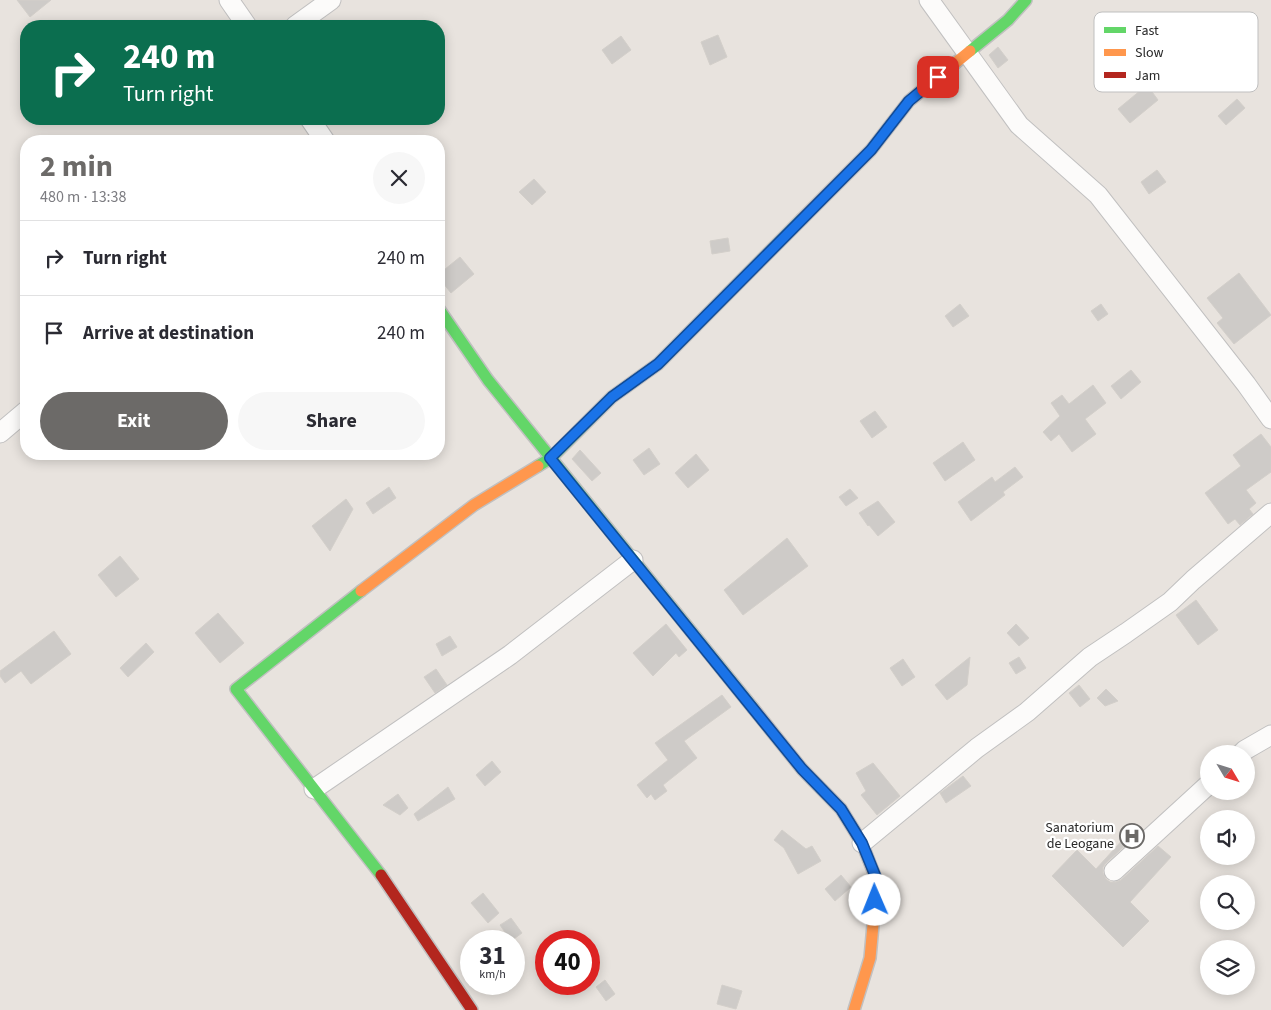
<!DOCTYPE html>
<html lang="en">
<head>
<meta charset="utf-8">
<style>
	:root { --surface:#fff; --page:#f7f7f7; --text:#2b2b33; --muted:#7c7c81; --line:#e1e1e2; --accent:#6c6a68 }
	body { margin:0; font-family:"Source Sans 3",sans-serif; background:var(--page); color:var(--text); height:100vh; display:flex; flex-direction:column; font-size:19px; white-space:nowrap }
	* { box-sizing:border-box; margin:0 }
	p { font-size:16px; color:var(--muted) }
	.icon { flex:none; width:28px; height:28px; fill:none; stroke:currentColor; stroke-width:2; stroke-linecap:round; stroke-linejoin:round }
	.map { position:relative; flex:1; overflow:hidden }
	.drawer { position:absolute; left:20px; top:135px; width:425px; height:325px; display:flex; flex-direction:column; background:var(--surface); border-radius:20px; box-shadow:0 2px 12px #0003 }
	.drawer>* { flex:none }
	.top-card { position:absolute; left:20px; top:20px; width:425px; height:105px; border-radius:20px; box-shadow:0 2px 12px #0003; background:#0b6e4f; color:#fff; overflow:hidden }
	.needle { width:32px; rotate:128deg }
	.fabs { position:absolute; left:1200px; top:745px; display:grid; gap:10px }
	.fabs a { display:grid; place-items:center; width:55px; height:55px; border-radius:50%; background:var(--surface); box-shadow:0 2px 12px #0003; font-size:25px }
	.speed { position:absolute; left:460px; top:930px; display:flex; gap:10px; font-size:25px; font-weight:700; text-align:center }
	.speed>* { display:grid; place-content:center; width:65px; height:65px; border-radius:50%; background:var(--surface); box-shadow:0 2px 12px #0003; line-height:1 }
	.speed small { font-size:12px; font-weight:400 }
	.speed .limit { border:8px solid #d22; background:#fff; color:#111 }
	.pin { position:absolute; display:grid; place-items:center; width:42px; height:42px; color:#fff; margin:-21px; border-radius:10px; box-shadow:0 2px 8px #0006 }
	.me { position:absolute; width:55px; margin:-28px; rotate:359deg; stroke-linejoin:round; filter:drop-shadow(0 0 4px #0008) }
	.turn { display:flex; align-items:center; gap:18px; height:105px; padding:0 20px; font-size:22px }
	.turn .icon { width:65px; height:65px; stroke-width:2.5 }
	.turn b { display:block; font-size:35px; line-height:42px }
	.round { display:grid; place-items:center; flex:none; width:52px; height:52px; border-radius:26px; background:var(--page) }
	.summary { display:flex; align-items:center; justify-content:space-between; height:85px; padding:0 20px }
	h1 { font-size:30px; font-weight:700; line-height:38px; color:var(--accent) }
	.button { display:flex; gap:10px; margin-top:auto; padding:10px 20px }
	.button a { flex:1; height:58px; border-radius:30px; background:var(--accent); color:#fff; font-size:20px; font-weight:700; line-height:58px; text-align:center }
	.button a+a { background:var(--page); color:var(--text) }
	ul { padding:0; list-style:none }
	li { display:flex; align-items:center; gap:15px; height:75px; padding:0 20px; border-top:1px solid var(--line) }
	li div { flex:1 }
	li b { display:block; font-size:19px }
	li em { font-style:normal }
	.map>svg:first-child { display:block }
	.building { fill:#cecbc8; stroke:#d3cfca }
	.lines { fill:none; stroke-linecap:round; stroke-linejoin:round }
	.street-casing { stroke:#c1c0c0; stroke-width:21 }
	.fast-casing { stroke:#c1c0c0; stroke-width:14 }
	.slow-casing { stroke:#c1c0c0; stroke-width:14 }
	.jam-casing { stroke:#c1c0c0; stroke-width:14 }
	.street { stroke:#fcfbfa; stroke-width:19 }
	.fast { stroke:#63d668; stroke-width:11 }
	.slow { stroke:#ff974d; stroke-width:11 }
	.jam { stroke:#b3261e; stroke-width:11 }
	.route-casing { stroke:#114b97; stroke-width:12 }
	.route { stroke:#1a73e8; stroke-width:9 }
	.labels { text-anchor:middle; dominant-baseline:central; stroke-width:4.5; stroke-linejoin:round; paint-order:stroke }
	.poi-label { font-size:14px; fill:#292929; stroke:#fff; text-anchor:end }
	.key { fill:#fff; stroke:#bfbfbf; stroke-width:1 }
	.key-label { font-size:14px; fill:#292929 }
</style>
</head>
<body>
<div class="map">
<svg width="1271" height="1010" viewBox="0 0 1271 1010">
	<rect width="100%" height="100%" fill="#e8e3de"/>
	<!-- building -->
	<g class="building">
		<path d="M17 0H51L30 17Z"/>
		<path d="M718 35 727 57 710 65 701 42Z"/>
		<path d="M621 36 631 50 612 64 602 50Z"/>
		<path d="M998 47 1008 60 998 68 989 55Z"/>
		<path d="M1147 85 1158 100 1130 123 1118 109Z"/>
		<path d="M1237 99 1245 108 1226 125 1218 116Z"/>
		<path d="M1157 170 1166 182 1149 194 1141 182Z"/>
		<path d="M534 179 546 192 532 205 519 192Z"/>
		<path d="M728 238 730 251 712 254 710 241Z"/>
		<path d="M460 257 474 274 451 293 439 278V274Z"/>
		<path d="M1239 273 1271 315 1234 344 1217 323 1223 318 1207 298Z"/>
		<path d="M960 304 969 316 953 327 945 316Z"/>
		<path d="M1101 304 1108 314 1098 321 1091 311Z"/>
		<path d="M1131 370 1141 382 1121 399 1111 386Z"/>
		<path d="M1093 385 1106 403 1085 419 1096 434 1072 452 1059 434 1051 441 1043 432 1060 416 1051 403 1062 395 1069 404Z"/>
		<path d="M875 411 887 427 872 438 860 421Z"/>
		<path d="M1261 434 1271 447V472L1246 490 1256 503 1249 509 1253 514 1240 525 1235 519 1228 524 1205 493 1241 466 1233 455Z"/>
		<path d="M963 442 975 460 945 481 933 463Z"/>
		<path d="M649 448 660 464 644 475 633 460Z"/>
		<path d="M580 450 601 473 592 481 572 459Z"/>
		<path d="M696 454 709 470 688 488 675 473Z"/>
		<path d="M1015 467 1023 477 1003 492 1005 495 971 521 958 502 992 477 995 482Z"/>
		<path d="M389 487 396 498 373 514 366 503Z"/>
		<path d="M850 489 858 498 846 506 839 497Z"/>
		<path d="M346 499 353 509 330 551 312 526Z"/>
		<path d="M878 501 895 522 878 536 869 525 868 526 859 513Z"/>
		<path d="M787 538 808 566 743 615 724 590Z"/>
		<path d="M120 556 139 579 116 597 98 575Z"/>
		<path d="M1196 600 1218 630 1198 645 1176 615Z"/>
		<path d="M218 613 244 643 220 663 195 633Z"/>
		<path d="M666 624 687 650 679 657 676 653 653 676 633 653Z"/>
		<path d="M1016 624 1029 638 1019 646 1007 633Z"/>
		<path d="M54 631 71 654 31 684 21 671 5 683 0 676V671Z"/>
		<path d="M450 636 457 647 442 656 436 644Z"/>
		<path d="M146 643 154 652 128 677 120 668Z"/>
		<path d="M970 657 967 685 947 700 935 685Z"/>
		<path d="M1019 657 1026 668 1016 674 1009 663Z"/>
		<path d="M903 659 915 677 902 686 890 668Z"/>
		<path d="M436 669 447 685 435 693 424 677Z"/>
		<path d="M1079 685 1090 699 1080 707 1069 693Z"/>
		<path d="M1106 689 1118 701 1105 706 1097 698Z"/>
		<path d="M722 695 731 707 684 741 697 758 663 785 667 791 655 800 651 794 647 798 637 785 668 760 655 743Z"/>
		<path d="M492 761 501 772 485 786 476 775Z"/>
		<path d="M873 763 900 796 877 815 861 795 866 791 856 773Z"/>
		<path d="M963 776 971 786 946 803 940 793Z"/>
		<path d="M448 787 455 799 418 821 414 814Z"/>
		<path d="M398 794 408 808 400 815 383 805Z"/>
		<path d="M1136 825 1142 830 1106 863 1103 867V873L1106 879 1110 882H1116L1121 880 1158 846 1171 857 1130 902 1149 921 1123 947 1052 876 1077 850 1096 869Z"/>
		<path d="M782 830 806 849 812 846 821 861 798 874 784 848 774 840Z"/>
		<path d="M841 875 851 887 835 901 825 889Z"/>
		<path d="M483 893 499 913 488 923 471 903Z"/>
		<path d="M511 918 522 933 511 941 500 925Z"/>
		<path d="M605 980 615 994 606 1001 596 987Z"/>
		<path d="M722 985 742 991 736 1009 717 1004Z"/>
	</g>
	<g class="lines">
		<defs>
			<g id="street">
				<path d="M229 0 247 26"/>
				<path d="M929 0 1019 125 1098 195 1246 384 1271 419"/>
				<path d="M295 26 331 0"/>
				<path d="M310 119 325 141"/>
				<path d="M0 433 26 411"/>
				<path d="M1241 754 1245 750 1271 735"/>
				<path d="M314 789 510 655 633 560"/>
				<path d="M862 843 977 748 1027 712 1090 657 1126 633 1170 602 1193 580 1271 513"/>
				<path d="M1114 871 1209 784"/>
			</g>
			<g id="fast">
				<path d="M970 51 1008 20 1026 0"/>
				<path d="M439 309 488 380 753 708"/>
				<path d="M538 466 551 458 612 397 658 364 802 219"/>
				<path d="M361 591 236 689 381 875"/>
			</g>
			<g id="slow">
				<path d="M802 219 871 150 909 101 970 51"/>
				<path d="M361 591 474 505 538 466"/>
				<path d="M753 708 802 769 841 809 862 843 877 881 870 958 854 1010"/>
			</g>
			<path id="jam" d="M381 875 472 1010"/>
		</defs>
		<!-- street casing -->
		<use href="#street" class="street-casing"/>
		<!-- fast casing -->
		<use href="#fast" class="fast-casing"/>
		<!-- slow casing -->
		<use href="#slow" class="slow-casing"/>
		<!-- jam casing -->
		<use href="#jam" class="jam-casing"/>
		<!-- street -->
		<use href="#street" class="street"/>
		<!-- fast -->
		<use href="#fast" class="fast"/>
		<!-- slow -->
		<use href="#slow" class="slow"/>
		<!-- jam -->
		<use href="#jam" class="jam"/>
	</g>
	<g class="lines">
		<defs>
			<path id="route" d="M875 900 877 880 862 843 841 809 802 769 550 458 612 397 658 364 871 150 909 101 938 77"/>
		</defs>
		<!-- route casing -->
		<use href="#route" class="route-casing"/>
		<!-- route -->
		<use href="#route" class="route"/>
	</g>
	<!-- icons -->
	<defs>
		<symbol id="hospital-ring" viewBox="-11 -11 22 22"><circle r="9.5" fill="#fff" stroke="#6c6a68" stroke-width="1.5"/><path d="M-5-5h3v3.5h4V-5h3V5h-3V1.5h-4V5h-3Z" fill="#6c6a68"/></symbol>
	</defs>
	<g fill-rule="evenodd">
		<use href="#hospital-ring" x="1118" y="822" width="28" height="28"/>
	</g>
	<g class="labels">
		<!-- poi labels -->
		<g class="poi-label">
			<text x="1114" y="828">Sanatorium<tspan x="1114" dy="16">de Leogane</tspan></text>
		</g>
	</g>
	<!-- legend -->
	<rect x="1094" y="12" width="164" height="80" rx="8" class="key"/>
	<rect x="1104" y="27" width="22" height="6" fill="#63d668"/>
	<rect x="1104" y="49" width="22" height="7" fill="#ff974d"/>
	<rect x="1104" y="72" width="22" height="6" fill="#b3261e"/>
	<g class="key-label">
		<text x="1135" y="35">Fast</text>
		<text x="1135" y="57">Slow</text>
		<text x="1135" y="80">Jam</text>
	</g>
</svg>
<div class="fabs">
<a><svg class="needle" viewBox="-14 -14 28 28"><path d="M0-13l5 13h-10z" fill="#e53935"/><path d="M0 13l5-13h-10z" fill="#7c7c81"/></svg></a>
<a><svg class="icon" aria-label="sound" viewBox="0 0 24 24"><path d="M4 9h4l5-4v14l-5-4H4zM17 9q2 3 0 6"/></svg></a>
<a><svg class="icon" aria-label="search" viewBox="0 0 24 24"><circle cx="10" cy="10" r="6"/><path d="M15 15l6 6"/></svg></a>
<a><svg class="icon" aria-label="layers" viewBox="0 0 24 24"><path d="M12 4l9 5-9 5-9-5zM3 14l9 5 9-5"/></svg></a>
</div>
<div class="speed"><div>31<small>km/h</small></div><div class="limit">40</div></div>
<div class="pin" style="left:938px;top:77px;background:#d93025"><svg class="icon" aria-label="arrive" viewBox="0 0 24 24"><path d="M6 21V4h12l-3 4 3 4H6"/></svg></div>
<svg class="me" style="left:875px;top:900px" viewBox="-20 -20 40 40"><circle r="19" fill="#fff"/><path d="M0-13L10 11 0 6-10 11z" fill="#1a73e8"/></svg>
<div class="top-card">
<div class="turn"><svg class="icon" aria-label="right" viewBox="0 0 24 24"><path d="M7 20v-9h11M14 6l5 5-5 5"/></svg><div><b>240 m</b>Turn right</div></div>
</div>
<section class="drawer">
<div class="summary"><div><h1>2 min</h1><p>480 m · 13:38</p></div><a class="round"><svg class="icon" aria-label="close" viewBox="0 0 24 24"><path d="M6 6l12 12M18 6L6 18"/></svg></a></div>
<ul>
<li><svg class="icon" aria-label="right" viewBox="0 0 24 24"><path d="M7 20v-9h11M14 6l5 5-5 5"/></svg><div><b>Turn right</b></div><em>240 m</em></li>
<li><svg class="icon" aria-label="arrive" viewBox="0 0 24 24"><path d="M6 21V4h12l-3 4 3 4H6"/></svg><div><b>Arrive at destination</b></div><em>240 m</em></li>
</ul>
<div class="button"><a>Exit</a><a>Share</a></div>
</section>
</div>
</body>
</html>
